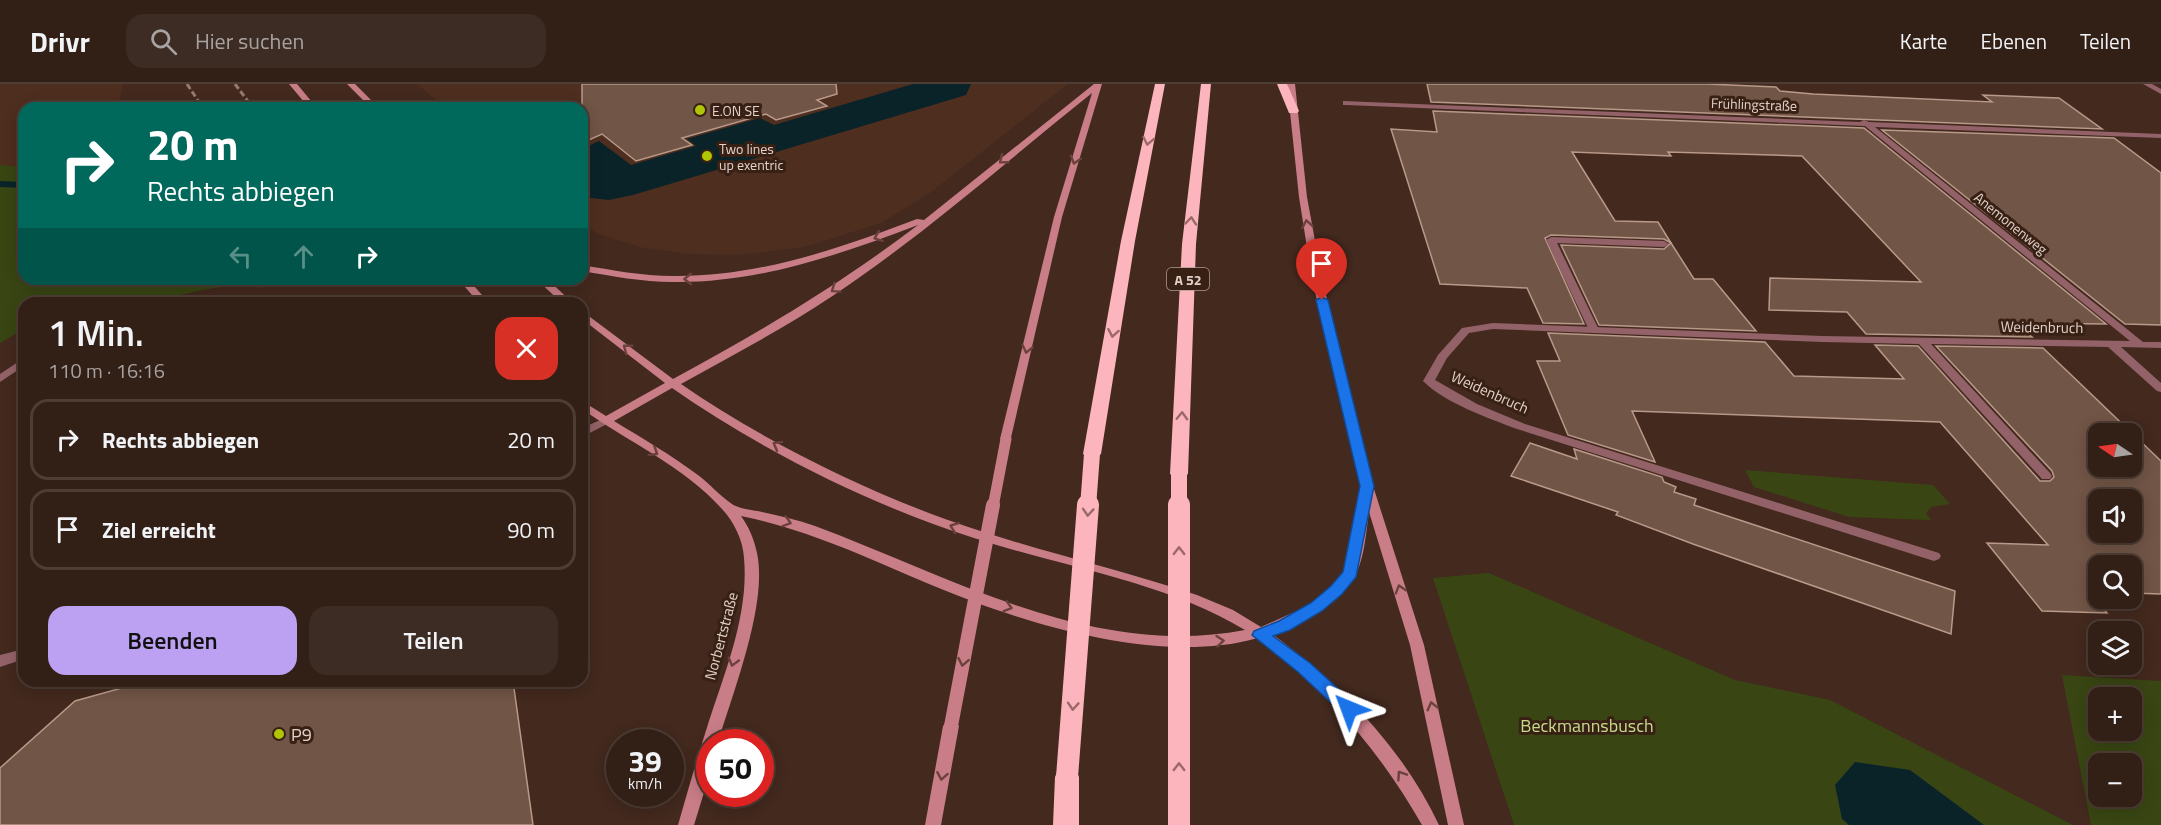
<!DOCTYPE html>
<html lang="de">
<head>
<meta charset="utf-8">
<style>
	:root { --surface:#321f16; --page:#3d2c23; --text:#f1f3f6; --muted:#a8a2a1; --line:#4d3d35; --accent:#bca0f2 }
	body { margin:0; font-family:"Titillium Web",sans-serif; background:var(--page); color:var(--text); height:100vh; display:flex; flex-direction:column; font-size:22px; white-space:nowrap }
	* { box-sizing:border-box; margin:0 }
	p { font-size:20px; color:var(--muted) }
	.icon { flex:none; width:33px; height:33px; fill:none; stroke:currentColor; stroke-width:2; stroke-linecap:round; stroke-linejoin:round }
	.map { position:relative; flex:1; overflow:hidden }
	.side { position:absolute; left:18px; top:213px; width:570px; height:390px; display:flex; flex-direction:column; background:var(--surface); border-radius:18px; box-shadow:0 3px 15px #0003,0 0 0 2px var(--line) }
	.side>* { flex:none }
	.guide { position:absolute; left:18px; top:18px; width:570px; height:183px; border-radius:18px; box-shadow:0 3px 15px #0003,0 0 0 2px var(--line); background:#00695c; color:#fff; overflow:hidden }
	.needle { width:39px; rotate:283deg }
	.tools { position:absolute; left:2088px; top:339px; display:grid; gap:12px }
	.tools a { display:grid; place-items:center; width:54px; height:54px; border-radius:12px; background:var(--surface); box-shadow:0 3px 15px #0003,0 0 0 2px var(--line); font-size:30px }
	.speed { position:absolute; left:606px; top:645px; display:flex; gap:12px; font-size:30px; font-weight:700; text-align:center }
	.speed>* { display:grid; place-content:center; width:78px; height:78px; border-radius:50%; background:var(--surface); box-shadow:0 3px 15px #0003,0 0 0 2px var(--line); line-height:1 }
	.speed small { font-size:15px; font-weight:400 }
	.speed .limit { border:9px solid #d22; background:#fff; color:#111 }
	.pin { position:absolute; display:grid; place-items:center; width:51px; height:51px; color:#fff; margin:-62px -26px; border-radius:50% 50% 50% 0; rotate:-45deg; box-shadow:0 0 6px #0007 }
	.pin .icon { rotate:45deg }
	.me { position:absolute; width:66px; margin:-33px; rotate:316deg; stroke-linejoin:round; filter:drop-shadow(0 0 4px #0008) }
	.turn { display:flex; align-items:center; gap:21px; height:126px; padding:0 30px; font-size:27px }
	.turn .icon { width:78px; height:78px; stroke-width:2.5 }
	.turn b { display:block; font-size:42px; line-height:51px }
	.lanes { display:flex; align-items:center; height:57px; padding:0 30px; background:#0003; justify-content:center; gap:30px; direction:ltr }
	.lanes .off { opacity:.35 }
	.round { display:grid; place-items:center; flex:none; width:63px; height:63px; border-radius:18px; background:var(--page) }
	.headline { display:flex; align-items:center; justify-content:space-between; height:102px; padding:0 30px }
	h1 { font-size:36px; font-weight:600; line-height:45px }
	.cta { display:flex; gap:12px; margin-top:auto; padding:12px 30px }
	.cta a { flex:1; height:69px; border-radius:18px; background:var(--accent); color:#111; font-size:24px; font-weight:600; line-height:69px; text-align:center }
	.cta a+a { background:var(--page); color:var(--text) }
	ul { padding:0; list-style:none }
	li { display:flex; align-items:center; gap:18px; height:81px; margin:0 12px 9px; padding:0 18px; border:3px solid var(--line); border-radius:18px }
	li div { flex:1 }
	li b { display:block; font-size:22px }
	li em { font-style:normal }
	header { display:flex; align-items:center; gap:36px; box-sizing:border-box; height:84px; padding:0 30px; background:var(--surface); border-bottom:2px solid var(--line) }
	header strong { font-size:28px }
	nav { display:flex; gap:33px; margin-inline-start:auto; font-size:21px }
	.search { width:420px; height:54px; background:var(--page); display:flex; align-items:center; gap:15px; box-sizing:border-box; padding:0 21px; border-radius:18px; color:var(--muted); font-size:22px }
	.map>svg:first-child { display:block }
	.built { fill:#4e2e1f }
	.green { fill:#394613; fill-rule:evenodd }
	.water { fill:#0a2329 }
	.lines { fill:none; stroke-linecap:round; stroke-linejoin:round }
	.stream { fill:#0a2329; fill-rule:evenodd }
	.building { fill:#715546; stroke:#b99a8a; stroke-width:1.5; fill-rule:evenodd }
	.service { fill:#936268; fill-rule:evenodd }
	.minor { fill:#936268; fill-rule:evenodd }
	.secondary { fill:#c97d87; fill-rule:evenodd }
	.motorway { fill:#fdb5bd; fill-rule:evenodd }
	.rail-far1 { stroke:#927c73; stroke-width:3; stroke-dasharray:6 3; stroke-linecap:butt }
	.rail { stroke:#927c73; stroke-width:4; stroke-dasharray:8 4; stroke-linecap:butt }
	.secondary-bridge-far1 { stroke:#c97d87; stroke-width:11 }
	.secondary-bridge { stroke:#c97d87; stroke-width:14 }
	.motorway-bridge-far1 { stroke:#fdb5bd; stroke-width:16 }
	.motorway-bridge { stroke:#fdb5bd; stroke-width:22 }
	.oneway { stroke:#9a6a68 }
	.oneway2 { stroke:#6b413c }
	.route { fill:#1a73e8; stroke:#114b97; stroke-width:1.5 }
	.poi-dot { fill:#b0c503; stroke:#382014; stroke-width:2 }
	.labels { text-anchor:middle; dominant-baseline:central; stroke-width:6; stroke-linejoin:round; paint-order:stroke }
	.far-street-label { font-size:14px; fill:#e2d1c9; stroke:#382014 }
	.far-poi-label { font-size:14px; fill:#e2d1c9; stroke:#382014; text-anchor:start }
	.shield { fill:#382014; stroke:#af9c93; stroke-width:1.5 }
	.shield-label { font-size:14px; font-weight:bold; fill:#e2d1c9 }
	.street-label { font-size:15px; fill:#e2d1c9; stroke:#382014 }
	.near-park-label { font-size:18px; fill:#c5dd8a; stroke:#382014 }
	.near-poi-label { font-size:18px; fill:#e2d1c9; stroke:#382014; text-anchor:start }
</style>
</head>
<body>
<header>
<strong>Drivr</strong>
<div class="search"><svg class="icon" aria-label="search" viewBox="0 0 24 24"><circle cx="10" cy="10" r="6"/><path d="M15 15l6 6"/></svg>Hier suchen</div>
<nav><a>Karte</a><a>Ebenen</a><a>Teilen</a></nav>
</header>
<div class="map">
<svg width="2161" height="741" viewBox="0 0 2161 741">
	<rect width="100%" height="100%" fill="#43291e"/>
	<!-- built -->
	<g class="built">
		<path d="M0 0H126L123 1 117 24H24V83L0 81Z"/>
		<path d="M417 0H1068L930 109 881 139 805 163 738 171 688 170 639 163 599 150 582 140V24H445Z"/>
	</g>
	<!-- green -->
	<g class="green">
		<path d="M0 81 24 83V195H260L263 204C221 196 181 213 140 219 103 224 62 219 24 219V245L0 259Z"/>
		<path d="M1745 386 1933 401 1950 420 1931 423 1926 429 1931 436 1849 433 1754 403Z"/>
		<path d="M1489 489 1735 596 1830 616 2073 741H1514L1433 494Z"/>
		<path d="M2062 591 2161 597V741H2091ZM2098 614H2132V646H2098ZM2098 680H2132V712H2098Z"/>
	</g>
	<!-- water -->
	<g class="water">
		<path d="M913 0H971L966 11 633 111 609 116 582 113V65L599 57 631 81 696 62 687 55 760 34 774 41Z"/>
		<path d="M1855 678 1910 686 1984 741H1849L1842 735 1835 701Z"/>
	</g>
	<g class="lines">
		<!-- stream -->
		<path class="stream" d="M0 97 24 98V104L0 103Z"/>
	</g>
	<!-- building -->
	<g class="building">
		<path d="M582 0H836L837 10 817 16 827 22 776 36 766 30 682 54 692 61 636 77 602 50 582 59Z"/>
		<path d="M1427 0H1707L1776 3 1780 7 1813 10 1992 18 1983 11 2059 14 2102 45 1431 18Z"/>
		<path d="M1433 27 1864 44 2106 240 2017 239 2032 253 1866 250 1847 228 1769 226 1770 194 1921 198 1802 72 1668 68 1671 72 1572 68 1615 137 1658 138 1671 159 1664 155 1551 151 1545 154 1584 240 1543 239 1527 204 1440 200 1391 45 1437 48Z"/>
		<path d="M1882 46 2114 54 2161 89V241L2125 240Z"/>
		<path d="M1671 159 1694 195H1713L1756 247 1599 241 1561 161 1664 165Z"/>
		<path d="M1548 249 1765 258 1794 292 1904 295 1875 261 1918 262 2040 397H2050L2054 393 2052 387 1936 262 2043 264 2161 377V510L2132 509V482H2098V509L2089 508 2107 529 2042 527 1987 459 2048 461 1940 338 1632 327 1655 378 1568 351 1537 277H1560ZM2098 350H2132V382H2098ZM2098 416H2132V448H2098Z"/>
		<path d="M1530 359 1577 375 1574 365 1662 393 1664 398 1676 403 1674 408 1696 415 1694 421 1955 507 1951 550 1693 460 1616 431 1618 428 1511 392Z"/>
		<path d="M147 597H513L533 741H0V684L75 617Z"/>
	</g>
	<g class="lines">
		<!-- service -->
		<g class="service">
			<path d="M1551 153 1664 157 1669 160 1664 163 1557 159 1599 246 1594 249 1589 246 1546 156Z"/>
			<path d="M24 274V282L0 298V290Z"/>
		</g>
		<!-- minor -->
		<g class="minor">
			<path d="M2143 0H2152L2161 5V10Z"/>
			<path d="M1343 17 1860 38 1864 36 1869 38 2161 50V54L1875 43 2143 258H2161V264L2121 263 2161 299V308L2157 307 2108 263 1931 260 2050 389 2052 392 2050 395H2042L1919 260 1822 258 1493 245 1469 249 1447 274 1435 296 1477 320 1525 340 1939 469 1941 472 1939 475 1934 477 1517 345C1488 334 1445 319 1423 297L1438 271 1462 244 1493 239 1822 252 2130 257 1865 42 1346 21H1343Z"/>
			<path d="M605 334 611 337 609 339 582 353V344Z"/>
			<path d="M24 565V575L0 583V571Z"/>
		</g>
		<!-- secondary -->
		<g class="secondary">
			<path d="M289 0H297L317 24H309Z"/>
			<path d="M347 0H355L379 24H371Z"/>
			<path d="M1094 0H1102L1062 133 1010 358 1006 359 1000 355 1054 133 1092 9C1007 77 925 150 834 211 785 244 733 271 681 300 761 355 856 403 948 436 1029 465 1115 484 1197 511L1233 526 1261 543 1303 524 1323 511 1340 494 1348 475 1361 402 1312 195 1299 113 1287 0H1295L1307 113 1322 195 1373 402 1424 561 1464 741H1448L1410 561 1369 428C1366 448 1365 469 1357 488 1343 521 1303 537 1272 550 1340 600 1403 664 1439 741H1422C1380 667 1326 605 1258 554 1246 557 1234 560 1222 561 1128 572 1015 536 929 500 865 473 809 446 741 432 749 443 754 455 757 469 768 520 733 608 718 658H710V689L694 741H678C688 706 698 671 709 637 726 585 749 529 744 474 743 456 734 438 722 425 684 382 628 358 582 325V317L606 332 665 299 582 235V227L673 295C760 248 839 201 918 141 839 171 759 199 673 198 642 198 612 192 582 187V181C612 186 642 192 673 192 758 193 838 165 917 135L924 136ZM672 304C761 366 870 421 974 454 1063 483 1163 497 1245 546 1093 575 952 493 815 442 798 436 780 432 762 428 754 426 739 425 732 420 720 412 710 400 698 391 671 371 642 354 614 337Z"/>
			<path d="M458 195H468L489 219H479Z"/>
			<path d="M536 195H547L573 219H562Z"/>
			<path d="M951 636 956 638 959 642 941 741H925L943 642 946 638Z"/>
		</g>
		<!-- motorway -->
		<g class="motorway">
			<path d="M1155 0H1165L1135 157 1101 370 1092 376 1083 370 1121 157Z"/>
			<path d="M1201 0H1211L1196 160 1188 390 1179 396 1170 390 1182 160Z"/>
			<path d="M1277 0H1287L1299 27 1297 29H1289Z"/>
			<path d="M1067 683 1076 686 1079 693V741H1053L1055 693 1058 686Z"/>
		</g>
		<!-- rail-far1 -->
		<g class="rail-far1">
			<path d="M187 0 203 24"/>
			<path d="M235 0 253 24"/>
		</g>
		<!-- rail -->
		<path class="rail" d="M278 195 281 203"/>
		<!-- secondary-bridge-far1 -->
		<path class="secondary-bridge-far1" d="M993 423 1006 355"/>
		<!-- secondary-bridge -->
		<path class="secondary-bridge" d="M951 642 993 421"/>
		<!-- motorway-bridge-far1 -->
		<g class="motorway-bridge-far1">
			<path d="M1179 390V423"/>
			<path d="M1088 423 1092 370"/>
		</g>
		<!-- motorway-bridge -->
		<g class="motorway-bridge">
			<path d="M1179 421V741"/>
			<path d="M1067 693 1088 421"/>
		</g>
	</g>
	<!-- one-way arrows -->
	<defs><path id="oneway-chevron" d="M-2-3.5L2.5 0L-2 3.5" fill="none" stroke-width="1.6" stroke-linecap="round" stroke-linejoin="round" transform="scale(1.5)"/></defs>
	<g class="oneway">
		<use href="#oneway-chevron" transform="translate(1148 57) rotate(101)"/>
		<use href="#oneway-chevron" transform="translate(1191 137) rotate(-85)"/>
		<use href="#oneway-chevron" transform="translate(1113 249) rotate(100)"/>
		<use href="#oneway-chevron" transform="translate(1182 332) rotate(-88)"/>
		<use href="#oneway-chevron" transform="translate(1088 428) rotate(94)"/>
		<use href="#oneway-chevron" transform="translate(1179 467) rotate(-90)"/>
		<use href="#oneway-chevron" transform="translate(1073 622) rotate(94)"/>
		<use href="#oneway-chevron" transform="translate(1179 683) rotate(-90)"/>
	</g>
	<g class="oneway2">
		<use href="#oneway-chevron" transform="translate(1003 76) rotate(141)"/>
		<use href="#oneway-chevron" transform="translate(1075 76) rotate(107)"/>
		<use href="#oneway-chevron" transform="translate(1307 140) rotate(-100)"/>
		<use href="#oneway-chevron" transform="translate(878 153) rotate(159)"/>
		<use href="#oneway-chevron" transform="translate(688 195) rotate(179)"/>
		<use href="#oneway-chevron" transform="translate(835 205) rotate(145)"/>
		<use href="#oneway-chevron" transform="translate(627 264) rotate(-143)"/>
		<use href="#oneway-chevron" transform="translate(1027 265) rotate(103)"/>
		<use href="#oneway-chevron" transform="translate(777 361) rotate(-151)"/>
		<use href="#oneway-chevron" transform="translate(654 368) rotate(32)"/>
		<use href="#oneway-chevron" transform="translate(787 438) rotate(16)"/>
		<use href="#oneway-chevron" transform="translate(954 443) rotate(-160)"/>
		<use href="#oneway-chevron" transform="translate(1400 505) rotate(-107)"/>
		<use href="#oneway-chevron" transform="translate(1008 523) rotate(16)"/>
		<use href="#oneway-chevron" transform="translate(1220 557) rotate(-5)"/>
		<use href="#oneway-chevron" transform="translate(733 578) rotate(106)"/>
		<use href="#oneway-chevron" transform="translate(963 578) rotate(101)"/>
		<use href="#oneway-chevron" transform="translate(1432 622) rotate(-104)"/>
		<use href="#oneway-chevron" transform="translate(1401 691) rotate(-124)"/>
		<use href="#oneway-chevron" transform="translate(942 692) rotate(100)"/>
	</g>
	<!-- route -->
	<path class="route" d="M1322 213 1328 216 1374 402 1356 493 1342 510 1322 527 1290 546 1273 552 1310 579 1355 620 1358 625 1355 630H1343L1298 588 1252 551 1254 547 1279 537 1311 519 1331 502 1343 488 1360 402 1316 216Z"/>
	<!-- markers -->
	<g class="poi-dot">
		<circle cx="700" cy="26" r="6"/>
		<circle cx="707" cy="72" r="6"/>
		<circle cx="279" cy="650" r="6"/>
	</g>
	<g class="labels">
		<!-- far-street labels -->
		<g class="far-street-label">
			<text transform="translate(1754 20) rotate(2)">Frühlingstraße</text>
			<text transform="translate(2011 139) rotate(39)">Anemonenweg</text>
		</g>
		<!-- far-poi labels -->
		<g class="far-poi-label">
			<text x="712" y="26">E.ON SE</text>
			<text x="719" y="64">Two lines<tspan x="719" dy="16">up exentric</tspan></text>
		</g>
		<!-- shield labels -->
		<rect class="shield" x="1167" y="184" width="42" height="22" rx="4.5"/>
		<g class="shield-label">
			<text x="1188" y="195">A 52</text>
		</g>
		<!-- street labels -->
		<g class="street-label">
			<text transform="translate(2042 243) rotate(1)">Weidenbruch</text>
			<text transform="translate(1490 308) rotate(24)">Weidenbruch</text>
			<text transform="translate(721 552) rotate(-75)">Norbertstraße</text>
		</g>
		<!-- near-park labels -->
		<g class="near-park-label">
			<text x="1587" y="641">Beckmannsbusch</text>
		</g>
		<!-- near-poi labels -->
		<g class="near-poi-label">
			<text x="291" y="650">P9</text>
		</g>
	</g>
</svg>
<div class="tools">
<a><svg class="needle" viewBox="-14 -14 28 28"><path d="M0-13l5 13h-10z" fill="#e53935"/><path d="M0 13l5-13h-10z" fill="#a8a2a1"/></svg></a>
<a><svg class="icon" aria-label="sound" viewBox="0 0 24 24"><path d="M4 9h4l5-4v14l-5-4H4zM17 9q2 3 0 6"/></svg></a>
<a><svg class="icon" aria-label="search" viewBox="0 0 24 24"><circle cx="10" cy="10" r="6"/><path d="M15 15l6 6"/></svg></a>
<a><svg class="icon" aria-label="layers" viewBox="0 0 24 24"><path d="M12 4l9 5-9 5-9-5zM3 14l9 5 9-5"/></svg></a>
<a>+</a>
<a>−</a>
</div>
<div class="speed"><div>39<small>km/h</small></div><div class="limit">50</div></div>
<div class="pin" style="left:1322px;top:216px;background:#d93025"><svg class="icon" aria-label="arrive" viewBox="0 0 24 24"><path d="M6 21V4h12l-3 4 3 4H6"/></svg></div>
<svg class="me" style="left:1349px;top:625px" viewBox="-20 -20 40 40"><path d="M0-17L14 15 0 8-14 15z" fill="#1a73e8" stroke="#fff" stroke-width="4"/></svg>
<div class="guide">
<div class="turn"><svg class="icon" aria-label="right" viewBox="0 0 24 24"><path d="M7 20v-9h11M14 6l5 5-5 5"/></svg><div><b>20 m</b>Rechts abbiegen</div></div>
<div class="lanes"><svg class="icon off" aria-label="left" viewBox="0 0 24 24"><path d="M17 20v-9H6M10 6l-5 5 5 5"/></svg><svg class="icon off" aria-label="ahead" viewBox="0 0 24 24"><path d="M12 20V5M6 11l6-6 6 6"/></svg><svg class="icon" aria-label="right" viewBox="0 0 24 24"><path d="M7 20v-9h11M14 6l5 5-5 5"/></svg></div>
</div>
<section class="side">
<div class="headline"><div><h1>1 Min.</h1><p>110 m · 16:16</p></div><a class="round" style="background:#d93025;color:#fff"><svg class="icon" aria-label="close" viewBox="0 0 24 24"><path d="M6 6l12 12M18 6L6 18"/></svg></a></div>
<ul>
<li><svg class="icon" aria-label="right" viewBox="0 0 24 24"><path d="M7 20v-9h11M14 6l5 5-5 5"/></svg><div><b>Rechts abbiegen</b></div><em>20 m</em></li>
<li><svg class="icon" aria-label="arrive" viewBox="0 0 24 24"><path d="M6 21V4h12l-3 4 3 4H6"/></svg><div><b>Ziel erreicht</b></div><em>90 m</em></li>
</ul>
<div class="cta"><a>Beenden</a><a>Teilen</a></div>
</section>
</div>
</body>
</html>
